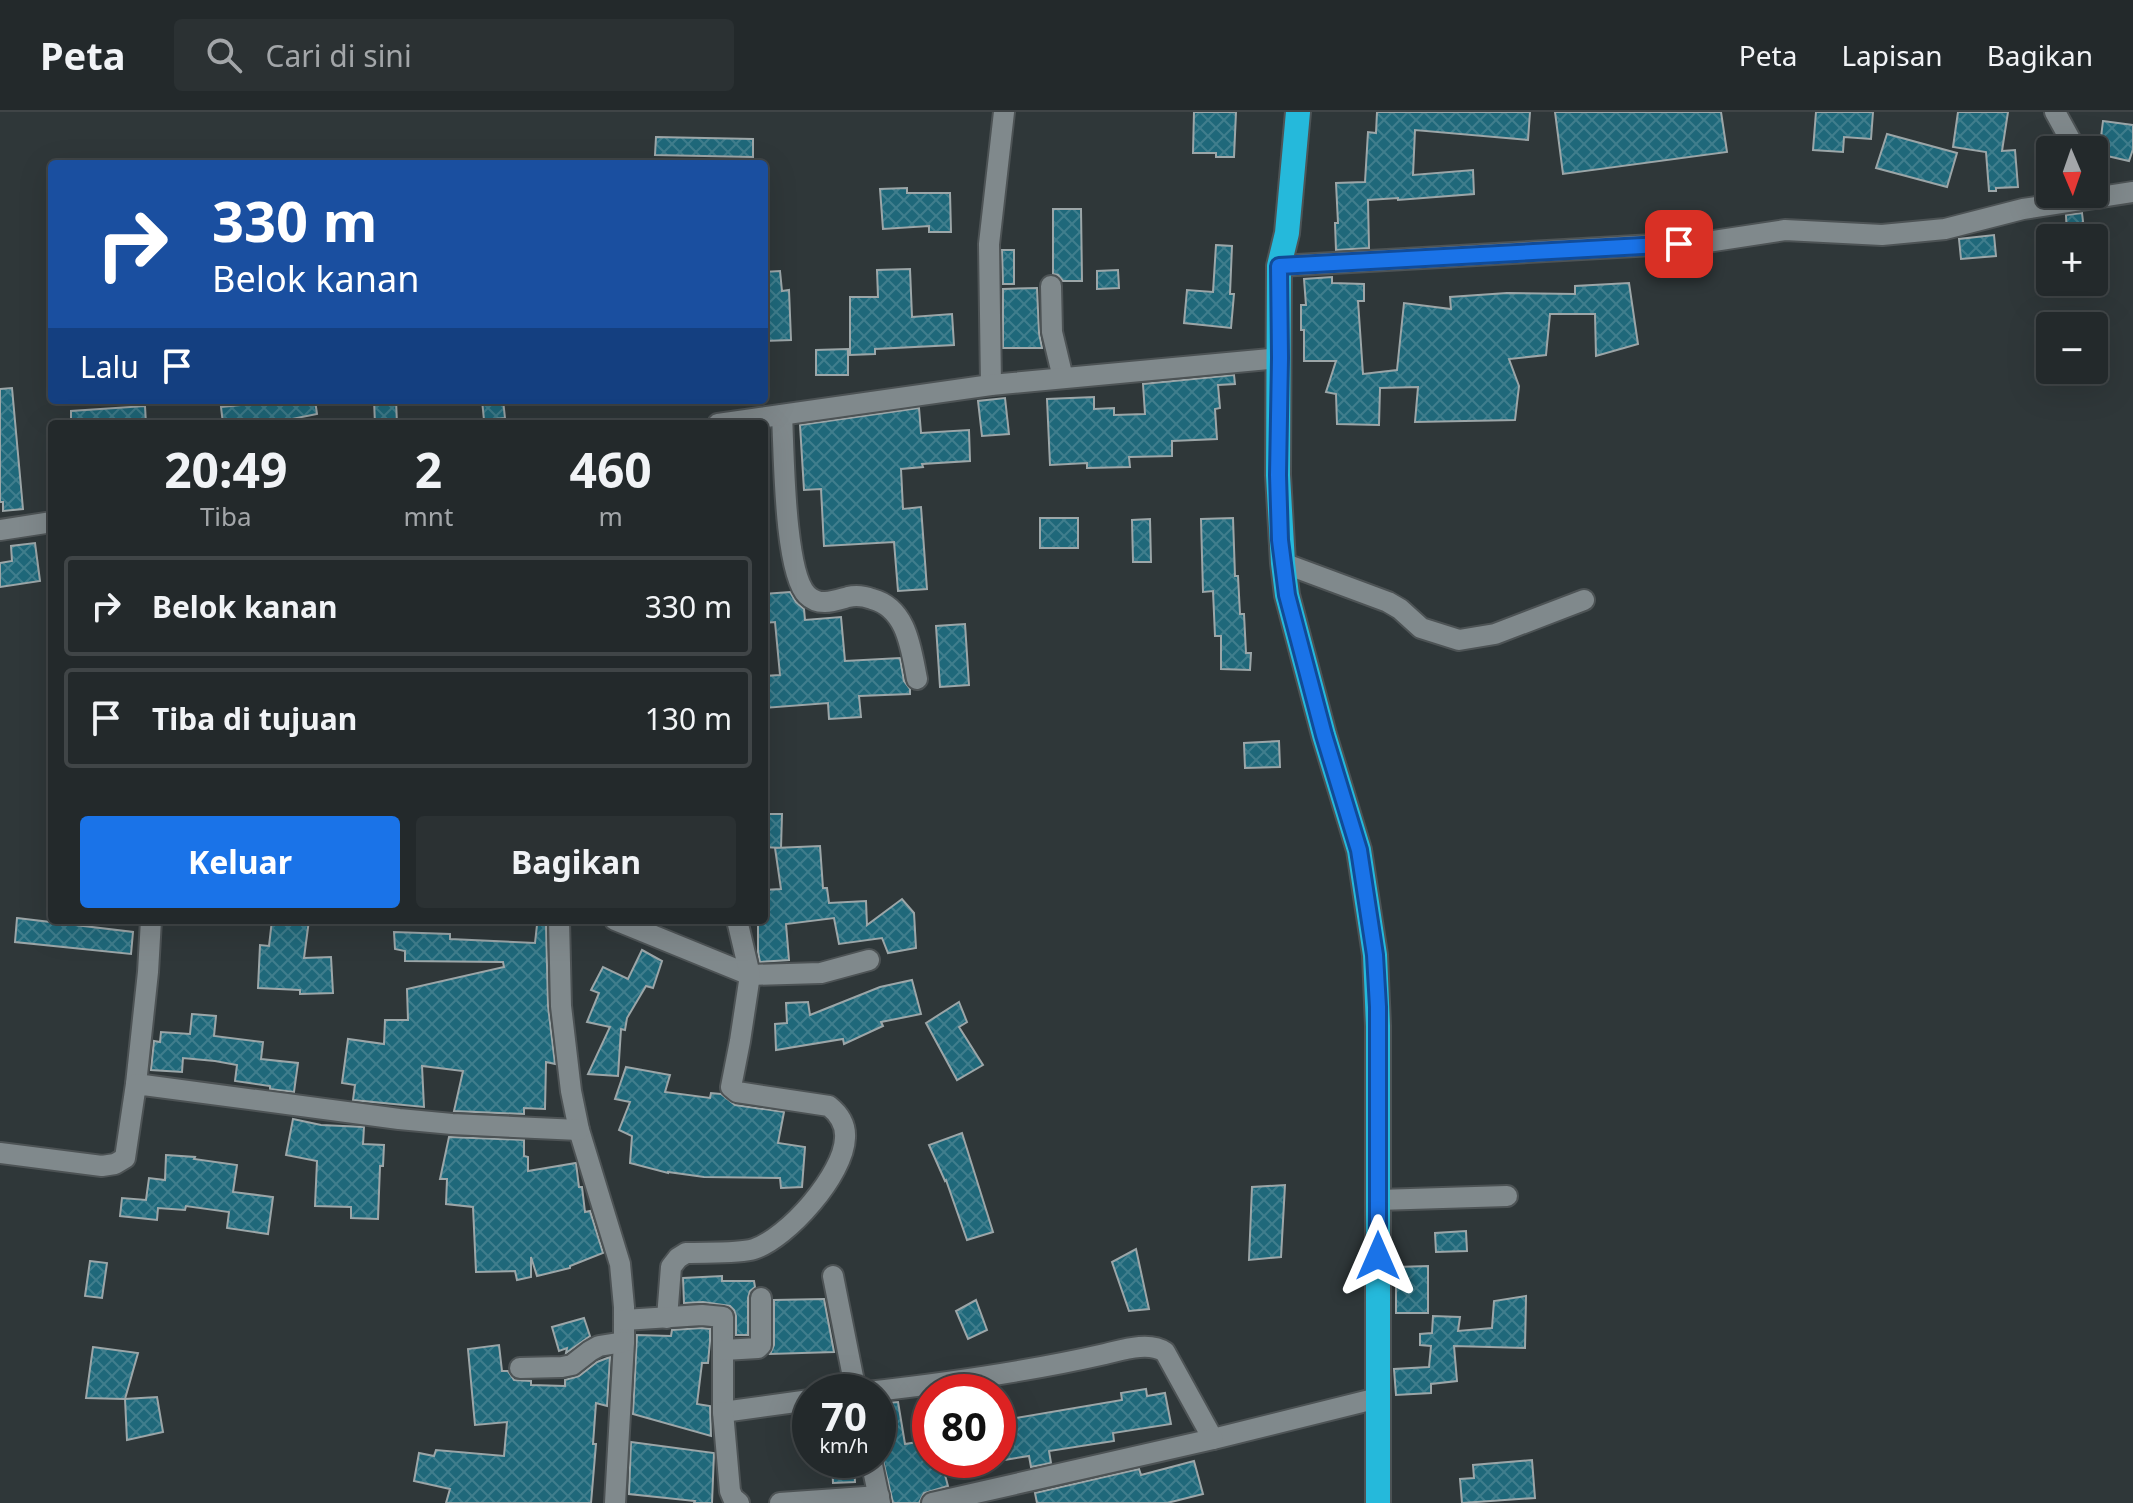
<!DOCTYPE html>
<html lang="id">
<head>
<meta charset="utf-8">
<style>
	:root { --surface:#23292b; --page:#2b3133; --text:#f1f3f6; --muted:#a3a6a9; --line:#404547; --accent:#1a73e8 }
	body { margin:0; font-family:"Noto Sans",sans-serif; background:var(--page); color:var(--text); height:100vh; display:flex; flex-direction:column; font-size:30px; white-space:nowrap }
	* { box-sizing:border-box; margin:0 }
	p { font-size:26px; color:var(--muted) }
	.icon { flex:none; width:44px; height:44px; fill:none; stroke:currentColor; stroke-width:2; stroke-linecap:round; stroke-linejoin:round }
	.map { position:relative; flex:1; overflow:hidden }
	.side { position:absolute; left:48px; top:308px; width:720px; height:504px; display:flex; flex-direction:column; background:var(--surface); border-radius:8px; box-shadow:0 8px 32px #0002,0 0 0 2px var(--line) }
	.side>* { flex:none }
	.top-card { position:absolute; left:48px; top:48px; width:720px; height:244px; border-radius:8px; box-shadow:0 8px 32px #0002,0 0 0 2px var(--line); background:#1a4fa0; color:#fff; overflow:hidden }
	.needle { width:52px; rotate:178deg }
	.tools { position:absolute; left:2036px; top:24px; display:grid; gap:16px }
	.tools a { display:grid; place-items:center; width:72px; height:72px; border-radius:8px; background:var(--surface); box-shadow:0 8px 32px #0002,0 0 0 2px var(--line); font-size:40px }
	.speed { position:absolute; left:792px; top:1262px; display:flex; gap:16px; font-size:40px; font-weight:700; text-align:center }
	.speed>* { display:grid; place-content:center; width:104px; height:104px; border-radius:50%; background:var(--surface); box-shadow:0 8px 32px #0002,0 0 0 2px var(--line); line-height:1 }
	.speed small { font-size:20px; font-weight:400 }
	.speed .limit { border:12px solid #d22; background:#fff; color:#111 }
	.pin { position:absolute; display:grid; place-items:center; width:68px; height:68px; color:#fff; margin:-34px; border-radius:16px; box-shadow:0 4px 12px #0006 }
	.me { position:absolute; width:88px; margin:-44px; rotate:0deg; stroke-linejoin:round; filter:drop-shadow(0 0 6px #0008) }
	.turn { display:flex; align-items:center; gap:28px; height:168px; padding:0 32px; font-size:36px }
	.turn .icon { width:104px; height:104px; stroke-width:2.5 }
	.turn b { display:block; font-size:56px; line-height:68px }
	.then { display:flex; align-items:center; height:76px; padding:0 32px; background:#0003; gap:16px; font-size:30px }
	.eta { display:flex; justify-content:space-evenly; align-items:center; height:136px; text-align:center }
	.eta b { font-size:48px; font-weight:700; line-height:56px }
	.button { display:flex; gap:16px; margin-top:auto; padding:16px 32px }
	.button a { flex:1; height:92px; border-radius:8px; background:var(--accent); color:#fff; font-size:32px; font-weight:700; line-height:92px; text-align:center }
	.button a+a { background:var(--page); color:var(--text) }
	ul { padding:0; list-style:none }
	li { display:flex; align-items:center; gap:24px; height:100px; margin:0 16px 12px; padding:0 16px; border:4px solid var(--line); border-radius:8px }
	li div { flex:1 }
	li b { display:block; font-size:30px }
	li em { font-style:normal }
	header { display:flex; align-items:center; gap:48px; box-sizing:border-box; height:112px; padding:0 40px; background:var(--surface); border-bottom:2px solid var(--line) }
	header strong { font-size:38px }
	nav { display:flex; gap:44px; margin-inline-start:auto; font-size:28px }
	.search { width:560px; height:72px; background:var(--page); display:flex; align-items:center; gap:20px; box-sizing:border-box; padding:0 28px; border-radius:8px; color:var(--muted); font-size:30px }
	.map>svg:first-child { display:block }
	.building { fill:url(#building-cross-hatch); stroke:#9ca6a8; stroke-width:2 }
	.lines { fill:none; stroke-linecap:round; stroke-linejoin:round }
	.minor-casing { stroke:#4d5355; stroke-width:24 }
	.highway-casing { stroke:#4d5355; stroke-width:28 }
	.minor { stroke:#80898c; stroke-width:20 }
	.highway { stroke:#25b9db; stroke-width:24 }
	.route-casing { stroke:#114b97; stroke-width:20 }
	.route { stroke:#1a73e8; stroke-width:14 }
</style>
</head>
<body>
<header>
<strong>Peta</strong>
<div class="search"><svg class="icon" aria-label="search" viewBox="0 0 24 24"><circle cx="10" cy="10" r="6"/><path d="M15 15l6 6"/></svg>Cari di sini</div>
<nav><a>Peta</a><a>Lapisan</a><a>Bagikan</a></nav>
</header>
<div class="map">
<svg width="2133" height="1391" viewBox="0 0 2133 1391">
	<defs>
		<pattern id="building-cross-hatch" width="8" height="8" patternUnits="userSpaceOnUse" patternTransform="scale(2)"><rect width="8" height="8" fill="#1f687a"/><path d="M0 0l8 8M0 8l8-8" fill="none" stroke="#407e8d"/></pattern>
	</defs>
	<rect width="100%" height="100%" fill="#2f3739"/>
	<!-- building -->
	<g class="building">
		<path d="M1194 0H1236L1234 45H1216V41H1193Z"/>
		<path d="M1377 0H1530L1528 28 1415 18 1413 63 1473 58 1474 82 1398 88V86L1368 88 1369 136 1336 138 1335 111H1338L1336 71 1365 70 1368 20 1376 21Z"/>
		<path d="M1555 0H1721L1727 40 1563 62Z"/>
		<path d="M1816 0H1873L1871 27 1844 25 1843 40 1813 38Z"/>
		<path d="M1958 0H2008L2002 39 2015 38 2018 75 1996 76V79H1989L1986 40 1953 35Z"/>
		<path d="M2103 9 2133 13V37L2129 49 2094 41V24L2101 25Z"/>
		<path d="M1887 22 1957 41 1947 75 1876 56Z"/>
		<path d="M656 25 753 27V45L655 43Z"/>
		<path d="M907 76V81H950L951 120H929V114L883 117 880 77Z"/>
		<path d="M1053 97H1081L1082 169H1063L1058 163 1053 162Z"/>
		<path d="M2082 101 2085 126H2067L2066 103Z"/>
		<path d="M1994 123 1996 144 1961 147 1959 127Z"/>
		<path d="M1216 133 1232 134 1230 182H1234L1231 216 1184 211 1187 178 1213 180Z"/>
		<path d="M1002 138H1014V172H1003Z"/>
		<path d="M910 157 912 205 952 202 954 233 875 237V242L850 243V185H878L877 158Z"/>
		<path d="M1118 158 1119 176 1097 177V159Z"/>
		<path d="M780 159 782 179 789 178 791 228 764 229V160Z"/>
		<path d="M1332 165V171L1364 172V189H1358L1363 262 1397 258 1404 191 1451 197 1450 185 1507 181 1575 182V174L1629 171 1638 232 1596 244 1595 202H1550L1546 243 1509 247 1519 274 1515 308 1415 310 1418 275 1380 276 1379 313 1337 312 1336 282 1326 280 1336 249H1304V218H1301V193H1306L1304 167Z"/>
		<path d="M1037 176 1039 221 1042 236H1003V177Z"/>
		<path d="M848 237V263H816V238Z"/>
		<path d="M1234 263 1235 272 1218 273 1220 296 1215 297 1217 327 1172 329V344L1129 345 1130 355 1087 356V351L1050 353 1047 287 1094 285V297L1114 296V303L1145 302 1143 272Z"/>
		<path d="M12 276 23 397 3 399V390H0V277Z"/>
		<path d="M1005 286 1009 322 982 324 978 289Z"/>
		<path d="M270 288H315L317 302 267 312H223L221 295 270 290Z"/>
		<path d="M374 288H396L397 312H375Z"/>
		<path d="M482 288H503L505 306 484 308Z"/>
		<path d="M145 294 146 312H71V299Z"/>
		<path d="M919 296 921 321 969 318 970 349 922 352 923 355 901 357 903 397 921 395 927 477 898 479 894 430 824 434 821 377 804 378 800 313Z"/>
		<rect x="1040" y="406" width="38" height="30"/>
		<path d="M1233 406 1235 464H1238L1240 502H1244L1246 541H1251L1250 558 1221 557V524H1215L1213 479 1203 480 1201 407Z"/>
		<path d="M1150 407 1151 450H1133L1132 408Z"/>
		<path d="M35 431 40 469 0 475V451L12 449 11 434Z"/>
		<path d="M790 480 796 490 804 497 805 508 841 505 845 549 900 546 904 569 910 577V582L859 584 861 605 829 607 828 591 764 596V564L780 563 775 510 764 511V482Z"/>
		<path d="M965 512 969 573 940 575 936 514Z"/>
		<path d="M1279 629 1280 655 1245 656 1244 631Z"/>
		<path d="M764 702H782L781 736 764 735Z"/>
		<path d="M820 734 823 776H827L829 791 866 789 867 813 902 787 914 801 916 836 888 841 882 826 839 832 834 806 786 812 789 848 760 850 758 840V808H764V778L781 777 775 736Z"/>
		<path d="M17 806 133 820 131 842 15 830Z"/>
		<path d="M272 808H309L304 846 331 845 333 881 300 882V878L258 876 260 833 269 834Z"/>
		<path d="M537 813H546L548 894 555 952 546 950 545 997 524 996V1002L454 999 463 959 422 954 424 995 353 988 355 973 342 971 348 927 384 932 385 908H408L407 877 504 855 503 850 405 849V839L395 837 394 820 450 822V827L535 831Z"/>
		<path d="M642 838 662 849 653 876 646 874 627 906 625 918 621 917 618 964 588 962 610 915 587 910 599 881 591 878 603 855 628 867Z"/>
		<path d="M912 868 921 902 881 910 883 914 844 932 843 927 776 938 775 912 787 911 786 891 808 890 810 903 880 875Z"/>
		<path d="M959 890 967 910 959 915 983 953 957 968 926 911Z"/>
		<path d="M192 902 216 904 214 924 263 930 261 947 298 951 294 980 270 977V974L235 969 237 953 215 949 183 946 182 960 151 958 154 929 160 930 161 920 190 922Z"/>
		<path d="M626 955 670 963 665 980 710 986 711 981 721 982 735 993 784 1000 778 1031 805 1035 802 1075 781 1076 780 1066 704 1065 668 1060V1061L630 1051 632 1024 619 1018 630 990 615 987Z"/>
		<path d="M293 1007 321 1013 364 1015 363 1032 384 1033 383 1054H380L378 1107 351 1106V1095L315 1094 317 1049 286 1043Z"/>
		<path d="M962 1021 993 1120 967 1128 946 1068 945 1069 929 1033Z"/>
		<path d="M449 1025 524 1028V1044L528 1045V1059L576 1051 579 1075H582L585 1100 590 1099 603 1141 570 1154V1156L537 1164 531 1145V1165L517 1168 515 1159 476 1160 473 1095 446 1092 447 1067H440Z"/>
		<path d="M166 1043 195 1045 194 1047 237 1053 233 1080 273 1085 268 1122 227 1116 229 1100 186 1094 185 1098 158 1096 157 1108 120 1104 122 1086 146 1088 149 1066 165 1068Z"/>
		<path d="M1285 1073 1281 1145 1249 1148 1252 1075Z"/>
		<path d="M1466 1119 1467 1139 1436 1140 1435 1121Z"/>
		<path d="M1136 1137 1149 1197 1129 1199 1112 1150Z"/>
		<path d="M90 1149 107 1151 102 1186 85 1184Z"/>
		<path d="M1428 1154V1201H1396V1155Z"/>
		<path d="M722 1164V1169H754L755 1175 750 1179 748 1186V1223H736V1204L734 1198 730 1194 703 1190 684 1191 683 1166Z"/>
		<path d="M1526 1184 1525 1236 1454 1234 1457 1269 1431 1272V1281L1396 1283 1394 1257 1429 1255 1431 1234 1420 1233V1222L1432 1221 1433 1204 1460 1205 1458 1219 1492 1216 1494 1189Z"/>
		<path d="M824 1187 834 1240 770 1242 774 1233V1188Z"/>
		<path d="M976 1188 987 1218 968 1227 956 1199Z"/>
		<path d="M584 1206 590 1224 566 1241 567 1236 559 1239 552 1215Z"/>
		<path d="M702 1216 710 1217V1229L708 1251H702L697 1292 710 1294 711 1324 633 1302 637 1223 671 1224 672 1218Z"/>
		<path d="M499 1233 502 1259H508L514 1268 531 1269V1273L565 1274V1268L579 1264 597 1250 610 1245 607 1294 596 1291 593 1332H596L591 1391H446L450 1377 414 1369 419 1341 434 1344 436 1338 504 1344 507 1310 475 1313 468 1237Z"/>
		<path d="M93 1235 138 1241 125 1287 86 1286Z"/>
		<path d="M1146 1277 1147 1284 1165 1281 1171 1312 1113 1321 1114 1329 1049 1339 1051 1351 1031 1355 1029 1344 998 1349V1309L1122 1288 1121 1281Z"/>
		<path d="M157 1285 163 1320 127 1328 125 1287Z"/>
		<path d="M898 1290 905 1332 930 1328V1348H979L980 1357 945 1363 948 1374 924 1381 919 1391H893L881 1340H885L878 1292Z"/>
		<path d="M631 1330 714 1341 712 1391H694L695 1389 629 1382Z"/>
		<path d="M832 1348H854L855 1370 833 1371Z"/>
		<path d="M1532 1348 1535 1386 1462 1391 1460 1367 1474 1366 1473 1353Z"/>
		<path d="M1194 1349 1203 1382 1167 1391H1037L1035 1381 1139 1357 1141 1363Z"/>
	</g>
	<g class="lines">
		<defs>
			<g id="minor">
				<path d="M2055 0 2076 38"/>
				<path d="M1279 154 1707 130 1785 118 1882 123 1945 117 2023 97 2133 80"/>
				<path d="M1051 174 1052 220 1063 266"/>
				<path d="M991 273 989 132 1004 0"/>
				<path d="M782 303C784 339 784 460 807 483 819 495 834 489 848 485 856 483 864 484 872 487 907 496 911 537 917 567"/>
				<path d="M718 312 991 273 1280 246"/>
				<path d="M0 418 52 410"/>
				<path d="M1283 451 1388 490 1400 497 1421 516 1459 528 1495 522 1584 488"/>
				<path d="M559 808 561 894 571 979 579 1018 620 1152 624 1195V1230L615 1391"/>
				<path d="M615 808 750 863 821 861 869 848"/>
				<path d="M136 972 148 860 151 808"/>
				<path d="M0 1041 102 1054 115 1052 125 1046 136 972 399 1007 452 1012 579 1018"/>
				<path d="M1378 1088 1507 1084"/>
				<path d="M833 1164 856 1280"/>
				<path d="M667 1206 671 1155 678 1146 686 1141C705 1140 738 1142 754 1137 788 1126 844 1062 845 1026 846 1012 839 1002 829 994L737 980 731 975 740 929 750 863 737 808"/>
				<path d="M624 1208 702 1203 723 1205V1300L810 1288"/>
				<path d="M724 1238 758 1236 761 1233V1186"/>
				<path d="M520 1256 562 1255 572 1253 590 1239 599 1234 624 1230"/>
				<path d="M867 1280C947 1271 1026 1260 1105 1242 1122 1238 1149 1229 1165 1240L1213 1327 1378 1286"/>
				<path d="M723 1300 730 1379 733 1386 739 1391"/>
				<path d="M871 1348 880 1391"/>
				<path d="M780 1391 879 1384"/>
				<path d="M932 1391 1213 1327"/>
			</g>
			<path id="highway" d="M1298 0 1287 121 1279 154 1278 363 1283 451 1287 483 1324 623 1359 738 1375 843 1378 914V1391"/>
		</defs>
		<!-- minor casing -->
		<use href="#minor" class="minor-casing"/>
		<!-- highway casing -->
		<use href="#highway" class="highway-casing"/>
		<!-- minor -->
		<use href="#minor" class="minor"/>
		<!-- highway -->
		<use href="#highway" class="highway"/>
	</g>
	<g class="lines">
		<defs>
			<path id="route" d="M1378 1144V895L1375 843 1359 738 1324 623 1287 483 1280 428 1278 363 1280 246 1279 154 1679 132"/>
		</defs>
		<!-- route casing -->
		<use href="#route" class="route-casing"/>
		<!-- route -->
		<use href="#route" class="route"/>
	</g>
</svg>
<div class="tools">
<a><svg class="needle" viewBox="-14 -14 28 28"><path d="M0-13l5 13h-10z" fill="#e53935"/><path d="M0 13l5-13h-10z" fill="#a3a6a9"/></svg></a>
<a>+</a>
<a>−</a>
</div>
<div class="speed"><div>70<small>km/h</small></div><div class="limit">80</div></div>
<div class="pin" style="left:1679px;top:132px;background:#d93025"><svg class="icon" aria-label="arrive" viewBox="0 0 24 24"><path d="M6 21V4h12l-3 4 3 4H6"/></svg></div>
<svg class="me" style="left:1378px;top:1144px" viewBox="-20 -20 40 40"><path d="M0-17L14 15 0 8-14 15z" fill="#1a73e8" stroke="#fff" stroke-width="4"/></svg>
<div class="top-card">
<div class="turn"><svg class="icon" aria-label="right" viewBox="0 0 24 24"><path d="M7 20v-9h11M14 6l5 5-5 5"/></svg><div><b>330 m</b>Belok kanan</div></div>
<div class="then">Lalu<svg class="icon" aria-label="arrive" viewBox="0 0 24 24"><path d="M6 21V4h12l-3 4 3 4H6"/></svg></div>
</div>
<section class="side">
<div class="eta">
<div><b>20:49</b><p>Tiba</p></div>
<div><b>2</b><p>mnt</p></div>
<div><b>460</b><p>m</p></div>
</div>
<ul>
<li><svg class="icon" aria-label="right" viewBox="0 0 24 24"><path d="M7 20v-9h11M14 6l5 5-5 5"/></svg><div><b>Belok kanan</b></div><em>330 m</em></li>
<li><svg class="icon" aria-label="arrive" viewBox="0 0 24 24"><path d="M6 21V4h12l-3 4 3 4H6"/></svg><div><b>Tiba di tujuan</b></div><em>130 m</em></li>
</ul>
<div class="button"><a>Keluar</a><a>Bagikan</a></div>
</section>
</div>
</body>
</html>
